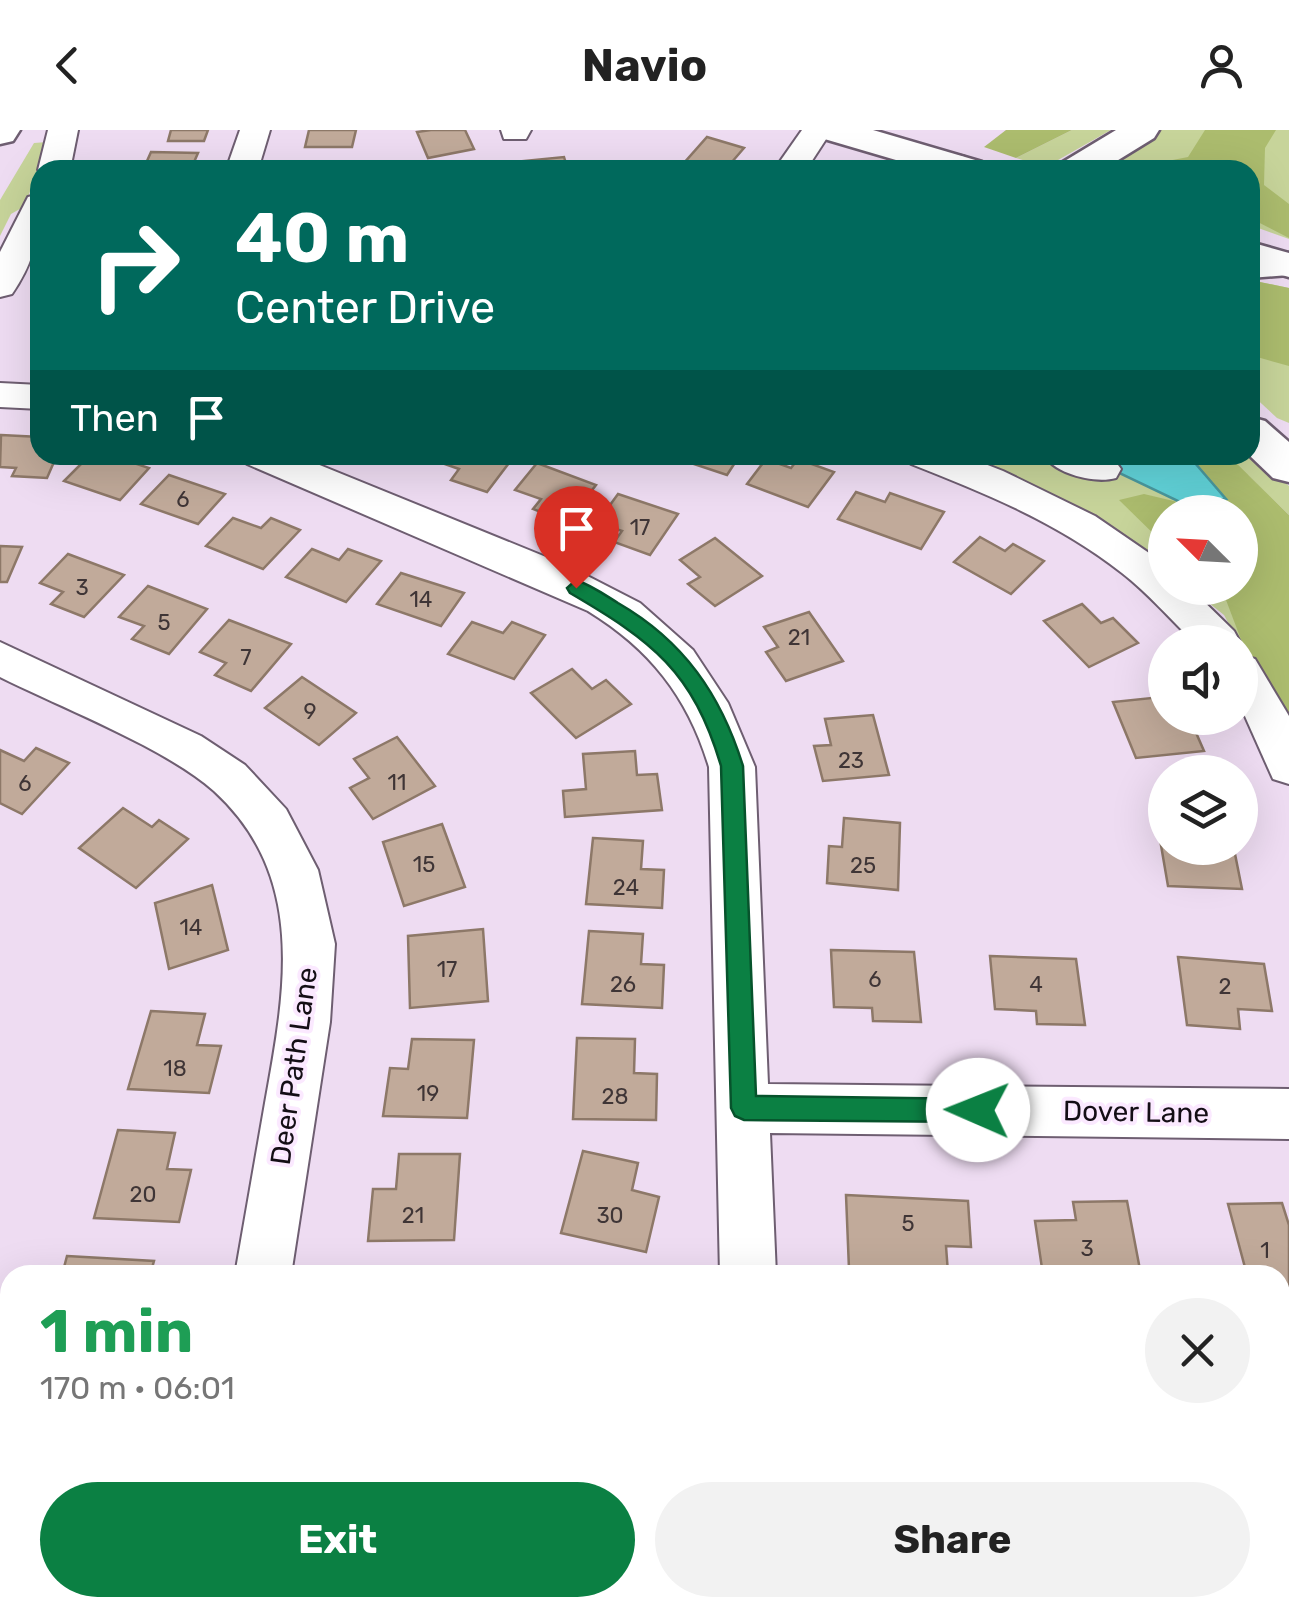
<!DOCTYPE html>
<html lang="en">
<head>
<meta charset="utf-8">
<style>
	:root { --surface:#fff; --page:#f2f2f2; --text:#222; --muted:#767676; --accent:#0b8043 }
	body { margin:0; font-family:Rubik,sans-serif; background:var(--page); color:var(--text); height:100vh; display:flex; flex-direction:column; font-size:38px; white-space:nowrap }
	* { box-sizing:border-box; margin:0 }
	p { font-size:32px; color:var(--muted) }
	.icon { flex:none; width:55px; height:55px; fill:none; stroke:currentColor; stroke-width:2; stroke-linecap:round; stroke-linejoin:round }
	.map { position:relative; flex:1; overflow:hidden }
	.panel { position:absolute; left:0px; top:1135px; width:1290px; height:352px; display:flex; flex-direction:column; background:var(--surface); border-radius:30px 30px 0 0; box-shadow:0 10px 40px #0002 }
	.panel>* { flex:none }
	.guide { position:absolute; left:30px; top:30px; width:1230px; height:305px; border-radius:30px; box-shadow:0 10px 40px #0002; background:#00695c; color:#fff; overflow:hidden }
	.needle { width:65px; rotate:294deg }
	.buttons { position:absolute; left:1148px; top:365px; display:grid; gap:20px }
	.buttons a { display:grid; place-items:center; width:110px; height:110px; border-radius:50%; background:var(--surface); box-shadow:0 10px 40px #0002; font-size:50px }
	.pin { position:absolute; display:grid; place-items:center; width:85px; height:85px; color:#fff; margin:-102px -42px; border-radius:50% 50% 50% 0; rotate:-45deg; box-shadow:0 0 10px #0007 }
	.pin .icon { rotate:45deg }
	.me { position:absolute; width:110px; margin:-55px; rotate:271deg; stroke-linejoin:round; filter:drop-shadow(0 0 8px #0008) }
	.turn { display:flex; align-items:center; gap:35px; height:210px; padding:0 40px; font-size:45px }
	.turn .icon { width:130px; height:130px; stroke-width:2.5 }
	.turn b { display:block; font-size:70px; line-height:85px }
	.then { display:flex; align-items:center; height:95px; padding:0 40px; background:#0003; gap:20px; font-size:38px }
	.round { display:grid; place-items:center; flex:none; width:105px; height:105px; border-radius:52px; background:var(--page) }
	.headline { display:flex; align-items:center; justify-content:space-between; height:170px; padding:0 40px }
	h1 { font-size:60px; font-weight:700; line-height:75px; color:#1e9e55 }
	.action { display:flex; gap:20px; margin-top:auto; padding:20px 40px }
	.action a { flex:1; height:115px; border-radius:60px; background:var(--accent); color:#fff; font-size:40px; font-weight:700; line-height:115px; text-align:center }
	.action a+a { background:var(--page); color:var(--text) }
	header { display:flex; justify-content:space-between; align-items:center; height:130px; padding:0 40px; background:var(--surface); font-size:45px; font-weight:700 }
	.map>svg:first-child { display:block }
	.green { fill:#c7d49a }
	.forest { fill:#acbc6e }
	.water { fill:#61d3d9; stroke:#4a989e; stroke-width:2.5 }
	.building { fill:#c1aa9a; stroke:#8d7868; stroke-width:2.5 }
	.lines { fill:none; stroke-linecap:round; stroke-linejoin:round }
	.minor-casing { stroke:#6e5e71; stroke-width:4 }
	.major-casing { stroke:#6e5e71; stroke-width:5 }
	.highway-casing { stroke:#6e5e71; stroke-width:5 }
	.minor { fill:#fff; fill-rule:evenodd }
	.major { fill:#fff; fill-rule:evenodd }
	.highway { fill:#fff; fill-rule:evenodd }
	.route { fill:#0b8043; stroke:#07532c; stroke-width:2.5 }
	.labels { text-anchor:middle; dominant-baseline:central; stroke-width:8; stroke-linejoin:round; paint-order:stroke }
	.number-label { font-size:22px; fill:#3f3536 }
	.street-label { font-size:28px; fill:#140e15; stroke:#fbe9ff }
</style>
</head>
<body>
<header><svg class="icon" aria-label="back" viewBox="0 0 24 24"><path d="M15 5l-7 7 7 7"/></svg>Navio<svg class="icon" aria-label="person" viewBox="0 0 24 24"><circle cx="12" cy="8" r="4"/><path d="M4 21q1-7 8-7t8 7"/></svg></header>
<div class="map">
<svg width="1289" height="1486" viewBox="0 0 1289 1486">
	<rect width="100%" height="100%" fill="#eedcf2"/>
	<!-- green -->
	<g class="green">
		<path d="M1072 0H1111L1051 34 1043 36 1016 28Z"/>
		<path d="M1155 0H1289V109L1250 95V40H1109L1107 35Z"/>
		<path d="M47 12 25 76 11 84 0 106V70L34 13Z"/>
		<path d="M1250 150 1289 158V293L1277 288 1250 263Z"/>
		<path d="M1250 320 1289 356V385L1248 345 1289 606 1224 485 1190 458H1240V382H1165V437C1103 387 1037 352 962 325H1250Z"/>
		<path d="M1280 1228H1289V1486H1032L1031 1478H1280Z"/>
	</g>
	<!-- forest -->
	<g class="forest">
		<path d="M1006 0H1072L1016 28 984 17Z"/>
		<path d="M1205 0H1276L1265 18 1264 55 1289 74V108L1250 88V40H1146L1147 35 1188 27Z"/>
		<path d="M1250 150 1289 158V236L1250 225Z"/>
		<path d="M1188 325H1228L1289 385V636L1226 470 1212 458H1240V382H1165V415L1119 370 1144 364 1182 373 1225 369Z"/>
		<path d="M1280 1243H1289V1380L1280 1377Z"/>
		<path d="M1038 1478H1175L1174 1486H1039Z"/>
	</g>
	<!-- water -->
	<g class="water">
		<path d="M1094 325H1188L1226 369 1182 373 1115 341Z"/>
		<path d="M1280 1418 1289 1425V1486H1233L1236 1478H1280Z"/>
	</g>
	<!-- building -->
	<g class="building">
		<path d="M171 0H208L204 11H168Z"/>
		<path d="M309 0H356L352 17H305Z"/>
		<path d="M431 0H465L474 19 428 28 417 2Z"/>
		<path d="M707 7 744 18 725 40 684 33Z"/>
		<path d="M151 22 198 23 191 39 143 40Z"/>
		<path d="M564 27 568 40H515L513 32Z"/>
		<path d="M1 305 40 307V325H57L47 348 12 346 16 338 0 337Z"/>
		<path d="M90 325H110L149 338 120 370 64 351Z"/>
		<path d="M441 325H515L487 362 451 350 459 339 436 331Z"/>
		<path d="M667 325H740L727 345Z"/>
		<path d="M766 329 791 338 798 329 834 342 808 377 747 354Z"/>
		<path d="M537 333 596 355 567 392 533 379 541 369 515 360Z"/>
		<path d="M169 345 225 364 198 394 141 374Z"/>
		<path d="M856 362 885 372 890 363 944 382 921 419 838 389Z"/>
		<path d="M618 364 678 384 650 425 614 412 622 401 597 393Z"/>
		<path d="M233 388 261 398 271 388 300 400 263 439 206 416Z"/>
		<path d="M980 407 1005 421 1013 414 1044 431 1011 464 954 432Z"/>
		<path d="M715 408 762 446 715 476 688 454 700 447 680 430Z"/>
		<path d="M0 416 22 417 7 452H0Z"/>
		<path d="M312 419 339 430 348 419 381 431 346 472 286 447Z"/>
		<path d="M68 424 124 445 84 487 51 474 63 462 40 453Z"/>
		<path d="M401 443 464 463 441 496 377 474Z"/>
		<path d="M148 456 207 479 169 524 132 509 144 496 119 487Z"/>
		<path d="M1082 474 1101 493 1113 488 1138 513 1089 537 1044 491Z"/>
		<path d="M809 482 843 531 786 551 766 522 778 517 764 497Z"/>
		<path d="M229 490 291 514 251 561 215 545 226 533 200 522Z"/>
		<path d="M472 492 503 503 512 492 545 505 514 549 448 524Z"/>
		<path d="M572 539 592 559 606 550 631 574 576 608 531 563Z"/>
		<path d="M302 547 356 583 319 615 265 578Z"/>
		<path d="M1161 567 1165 588 1190 589 1204 621 1136 628 1113 572Z"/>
		<path d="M873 585 889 645 823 651 814 616 831 615 825 589Z"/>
		<path d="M397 607 435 656 373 689 350 658 369 648 354 629Z"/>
		<path d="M36 618 69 633 22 684 0 673V620L24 631Z"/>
		<path d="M635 621 637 645 657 644 662 680 565 687 563 661 586 659 583 624Z"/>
		<path d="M123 678 152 697 159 690 188 709 136 758 79 718Z"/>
		<path d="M844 688 900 693 898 760 827 753 829 716 842 717Z"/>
		<path d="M1157 692H1165V718L1234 719 1242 759 1168 756Z"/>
		<path d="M442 694 465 757 404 776 383 712Z"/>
		<path d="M593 708 643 711 641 739 664 740 662 778 586 774Z"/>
		<path d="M212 755 228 820 169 839 155 773Z"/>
		<path d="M483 799 488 871 410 878 408 806Z"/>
		<path d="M589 801 643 804 641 834 664 835 662 878 582 874Z"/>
		<path d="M831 820 914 822 921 892 873 891 872 878 834 877Z"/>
		<path d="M990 826 1076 829 1085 895 1037 894 1036 881 995 879Z"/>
		<path d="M1178 827 1264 834 1272 881 1238 879 1240 899 1187 895Z"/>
		<path d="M151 881 205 884 197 915 221 916 209 963 128 959Z"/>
		<path d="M577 908 635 909 634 943 657 944 656 990 573 989Z"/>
		<path d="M412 909 474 910 467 988 383 986 390 938 408 939Z"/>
		<path d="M118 1000 175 1003 167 1039 191 1040 179 1092 94 1088Z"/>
		<path d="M583 1021 638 1033 632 1060 659 1067 646 1122 561 1103Z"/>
		<path d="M399 1024H460L454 1110 368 1111 373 1059H396Z"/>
		<path d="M846 1065 968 1071 971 1117 946 1116 948 1143 849 1139Z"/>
		<path d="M1127 1071 1141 1145H1043L1035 1091 1076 1090 1073 1072Z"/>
		<path d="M1282 1073 1289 1095V1156H1280V1145H1247L1228 1074Z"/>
		<path d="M67 1126 154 1131 150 1145H62Z"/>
		<path d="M10 1459V1478L102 1481 101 1486H1Z"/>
		<path d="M348 1478H420L419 1486H347Z"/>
		<path d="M548 1478H620L618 1486H547Z"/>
		<path d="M871 1478H947L948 1486H872Z"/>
	</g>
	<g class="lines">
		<defs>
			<g id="minor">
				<path d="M48 0H78L70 40H38Z"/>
				<path d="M240 0H270L258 40H226Z"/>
				<path d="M501 0H531L526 9H504Z"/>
				<path d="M802 0H832L806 40H774Z"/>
				<path d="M40 64C40 104 35 130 12 164L0 167V122L28 67Z"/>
				<path d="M0 253 40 255V279L0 277Z"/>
				<path d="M241 325H295L568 436 640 473 693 520 728 573 755 637 768 954 1289 959V1009L770 1003 776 1145H720L709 637C688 567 650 519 588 481L247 334Z"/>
				<path d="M905 325H962L1003 341 1095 386 1165 434V458H1190L1234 501 1240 512H1194C1170 489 1148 463 1122 443 1059 393 985 363 911 334Z"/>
				<path d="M1044 325C1068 325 1107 316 1121 339L1116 348C1095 354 1055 344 1044 325Z"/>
				<path d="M0 512 201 606 245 635 286 679 318 740 335 814 330 892 291 1145H235C245 1088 255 1030 265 973 285 862 308 747 214 661 164 617 62 578 0 547Z"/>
				<path d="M1240 525 1255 529 1289 586V654L1273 649 1240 575Z"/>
				<path d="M176 1478H240L239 1486H175Z"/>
				<rect x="724" y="1478" width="64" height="8"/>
			</g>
			<g id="major">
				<path d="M0 0H20L13 11 0 14Z"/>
				<path d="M816 0H873L982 32 987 40H930L821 8Z"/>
				<path d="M1250 112 1289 123V147L1250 136Z"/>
			</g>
			<g id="highway">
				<path d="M1116 0H1159L1154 8 1102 40H1058L1063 32Z"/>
				<path d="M951 24 964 27 976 40H936L933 35 938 27Z"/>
				<path d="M1289 123V145L1250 148V124Z"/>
				<path d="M1250 287 1265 291 1289 312V352L1273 348 1249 325Z"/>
			</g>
		</defs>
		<!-- minor casing -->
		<use href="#minor" class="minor-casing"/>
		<!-- major casing -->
		<use href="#major" class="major-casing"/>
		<!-- highway casing -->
		<use href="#highway" class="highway-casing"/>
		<!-- minor -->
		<use href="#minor" class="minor"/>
		<!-- major -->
		<use href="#major" class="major"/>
		<!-- highway -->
		<use href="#highway" class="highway"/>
	</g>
	<!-- route -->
	<path class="route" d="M576 450C591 455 605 465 618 473 684 511 721 565 743 636L756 966 978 969 986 972 990 980 986 989 978 992 744 990 735 986 731 978 721 636C693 541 652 511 570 463L567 458Z"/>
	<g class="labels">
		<!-- number labels -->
		<g class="number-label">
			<text x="183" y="369">6</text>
			<text x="640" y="397">17</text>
			<text x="82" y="457">3</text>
			<text x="421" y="469">14</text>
			<text x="164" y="492">5</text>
			<text x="799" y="507">21</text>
			<text x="246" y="527">7</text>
			<text x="310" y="581">9</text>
			<text x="851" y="630">23</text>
			<text x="397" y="652">11</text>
			<text x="25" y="653">6</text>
			<text x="424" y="734">15</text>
			<text x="863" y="735">25</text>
			<text x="626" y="757">24</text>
			<text x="191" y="797">14</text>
			<text x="447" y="839">17</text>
			<text x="875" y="849">6</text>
			<text x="623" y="854">26</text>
			<text x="1036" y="854">4</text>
			<text x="1225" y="856">2</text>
			<text x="175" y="938">18</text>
			<text x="428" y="963">19</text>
			<text x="615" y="966">28</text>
			<text x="143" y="1064">20</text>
			<text x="413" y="1085">21</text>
			<text x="610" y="1085">30</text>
			<text x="908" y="1093">5</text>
			<text x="1087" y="1118">3</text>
			<text x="1265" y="1120">1</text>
		</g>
		<!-- street labels -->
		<g class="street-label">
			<text transform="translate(294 936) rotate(-82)">Deer Path Lane</text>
			<text transform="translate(1136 982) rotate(1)">Dover Lane</text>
		</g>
	</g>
</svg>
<div class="buttons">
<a><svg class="needle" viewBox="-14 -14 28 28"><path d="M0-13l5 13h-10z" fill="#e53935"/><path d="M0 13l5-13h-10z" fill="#767676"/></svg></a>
<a><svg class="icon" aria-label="sound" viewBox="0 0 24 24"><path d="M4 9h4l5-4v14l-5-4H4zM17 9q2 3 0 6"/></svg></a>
<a><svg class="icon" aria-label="layers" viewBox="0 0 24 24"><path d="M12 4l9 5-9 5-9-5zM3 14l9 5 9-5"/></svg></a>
</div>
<div class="pin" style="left:576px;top:458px;background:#d93025"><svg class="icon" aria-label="arrive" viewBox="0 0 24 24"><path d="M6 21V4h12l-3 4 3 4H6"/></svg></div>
<svg class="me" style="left:978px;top:980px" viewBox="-20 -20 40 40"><circle r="19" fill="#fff"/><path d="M0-13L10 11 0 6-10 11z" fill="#0b8043"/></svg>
<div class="guide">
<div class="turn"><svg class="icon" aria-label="right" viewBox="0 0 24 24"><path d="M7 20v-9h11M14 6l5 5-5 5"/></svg><div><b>40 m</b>Center Drive</div></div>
<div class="then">Then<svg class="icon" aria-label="arrive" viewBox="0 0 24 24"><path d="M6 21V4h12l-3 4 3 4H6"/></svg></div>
</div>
<section class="panel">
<div class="headline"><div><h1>1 min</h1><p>170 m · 06:01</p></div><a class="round"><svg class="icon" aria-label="close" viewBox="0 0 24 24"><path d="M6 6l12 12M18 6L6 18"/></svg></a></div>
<div class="action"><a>Exit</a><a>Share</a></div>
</section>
</div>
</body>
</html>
